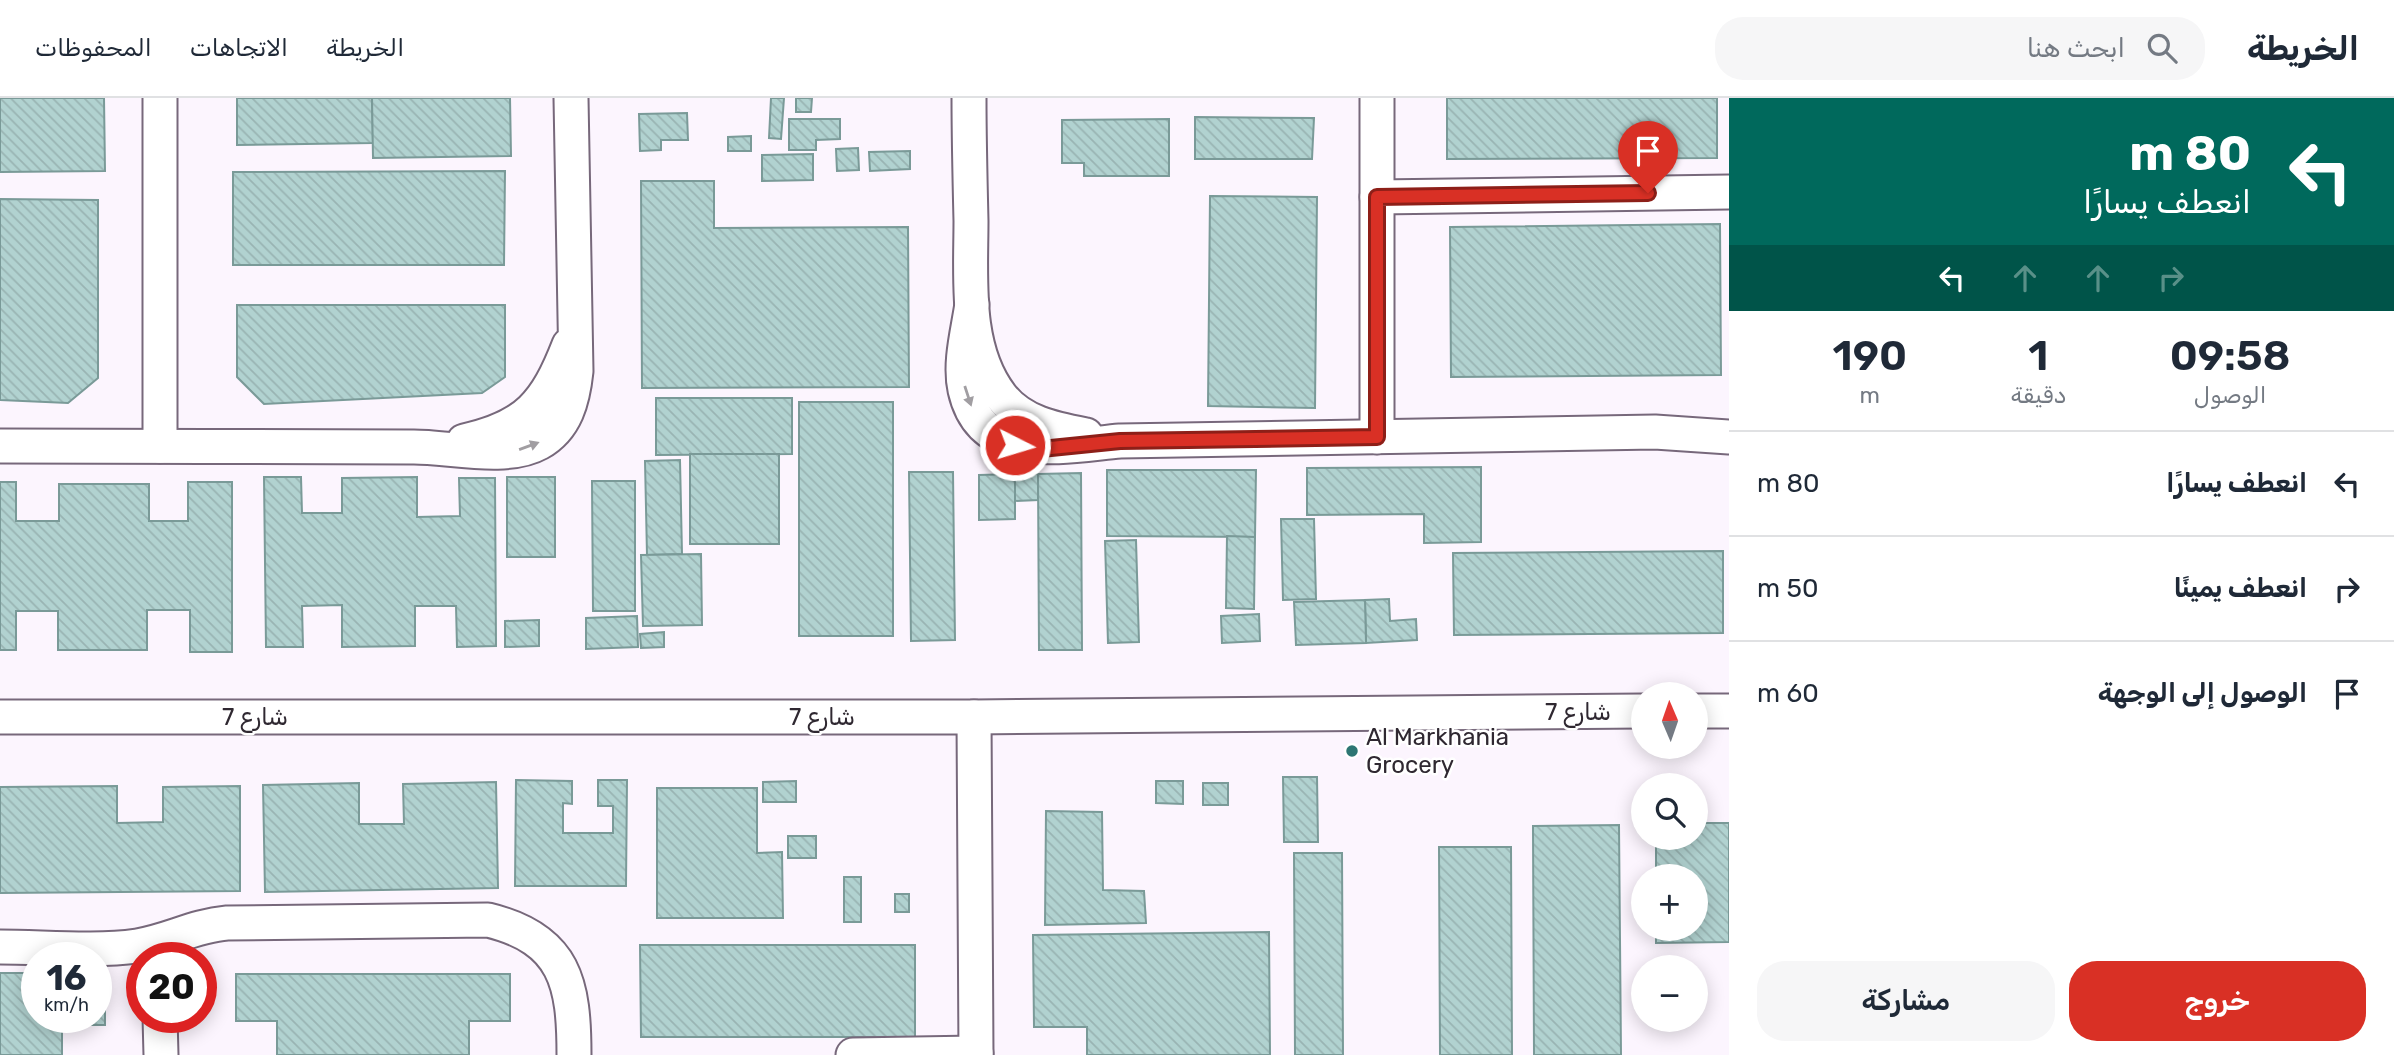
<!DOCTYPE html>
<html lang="ar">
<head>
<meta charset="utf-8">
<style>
	:root { --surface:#fff; --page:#f6f6f7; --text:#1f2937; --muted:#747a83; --line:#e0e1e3; --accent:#d93025 }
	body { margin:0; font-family:Rubik,Cairo,sans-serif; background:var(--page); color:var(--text); direction:rtl; height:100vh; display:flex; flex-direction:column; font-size:26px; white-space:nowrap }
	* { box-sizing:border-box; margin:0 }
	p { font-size:23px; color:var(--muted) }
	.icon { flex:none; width:38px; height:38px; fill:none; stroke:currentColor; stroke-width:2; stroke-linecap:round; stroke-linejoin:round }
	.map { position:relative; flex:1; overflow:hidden; direction:ltr }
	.sheet { display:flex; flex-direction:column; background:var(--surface); width:665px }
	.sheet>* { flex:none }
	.top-card { background:#00695c; color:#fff; overflow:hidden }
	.needle { width:46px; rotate:358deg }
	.controls { position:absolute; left:1631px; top:584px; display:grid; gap:14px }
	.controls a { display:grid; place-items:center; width:77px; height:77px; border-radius:50%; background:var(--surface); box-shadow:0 4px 18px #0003; font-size:35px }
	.speed { position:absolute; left:21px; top:844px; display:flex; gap:14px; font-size:35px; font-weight:700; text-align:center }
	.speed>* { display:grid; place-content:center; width:91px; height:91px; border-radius:50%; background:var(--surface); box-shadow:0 4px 18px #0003; line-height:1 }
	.speed small { font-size:18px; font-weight:400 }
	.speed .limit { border:10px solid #d22; background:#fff; color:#111 }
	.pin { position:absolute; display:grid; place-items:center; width:60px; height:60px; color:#fff; margin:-72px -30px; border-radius:50% 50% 50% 0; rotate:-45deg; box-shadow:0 0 7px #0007 }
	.pin .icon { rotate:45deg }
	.me { position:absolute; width:77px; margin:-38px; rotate:95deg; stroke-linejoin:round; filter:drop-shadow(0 0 5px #0008) }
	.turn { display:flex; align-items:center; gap:24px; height:147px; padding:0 28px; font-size:32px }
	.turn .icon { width:91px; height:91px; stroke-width:2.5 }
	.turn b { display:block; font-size:49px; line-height:60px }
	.lanes { display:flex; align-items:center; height:66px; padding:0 28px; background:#0003; justify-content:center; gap:35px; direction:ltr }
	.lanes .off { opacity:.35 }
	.eta { display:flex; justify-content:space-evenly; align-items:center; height:119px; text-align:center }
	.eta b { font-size:42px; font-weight:600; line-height:49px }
	.primary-button { display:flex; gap:14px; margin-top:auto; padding:14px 28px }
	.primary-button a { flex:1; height:80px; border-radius:28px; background:var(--accent); color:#fff; font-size:28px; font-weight:600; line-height:80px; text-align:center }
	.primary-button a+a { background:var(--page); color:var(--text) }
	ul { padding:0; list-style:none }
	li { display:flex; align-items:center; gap:21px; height:105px; padding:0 28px; border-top:2px solid var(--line) }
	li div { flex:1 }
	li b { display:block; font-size:26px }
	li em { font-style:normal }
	header { display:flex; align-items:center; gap:42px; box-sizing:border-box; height:98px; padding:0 35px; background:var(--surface); border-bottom:2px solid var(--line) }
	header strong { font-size:33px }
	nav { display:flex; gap:38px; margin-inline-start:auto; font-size:24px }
	.search { width:490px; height:63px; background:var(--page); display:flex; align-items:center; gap:18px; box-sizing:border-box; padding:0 24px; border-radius:28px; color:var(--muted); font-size:26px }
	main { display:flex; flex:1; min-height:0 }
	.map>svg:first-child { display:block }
	.building { fill:url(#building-back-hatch); stroke:#7a9a98; stroke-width:2 }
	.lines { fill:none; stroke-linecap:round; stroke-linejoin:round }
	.minor-casing { stroke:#77687b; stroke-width:37 }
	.minor { stroke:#fff; stroke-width:33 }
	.oneway { fill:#a19ea2 }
	.route-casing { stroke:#8d1f18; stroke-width:18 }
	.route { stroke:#d93025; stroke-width:12 }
	.poi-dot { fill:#2d7673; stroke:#fff; stroke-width:2.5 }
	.labels { text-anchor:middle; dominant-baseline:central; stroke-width:5; stroke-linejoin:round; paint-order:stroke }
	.street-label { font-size:24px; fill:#2f2831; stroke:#fff }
	.poi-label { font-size:24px; fill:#2f2831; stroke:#fff; text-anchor:start }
</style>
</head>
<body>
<header>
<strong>الخريطة</strong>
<div class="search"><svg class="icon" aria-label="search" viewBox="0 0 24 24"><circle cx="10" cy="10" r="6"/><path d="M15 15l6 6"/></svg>ابحث هنا</div>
<nav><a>الخريطة</a><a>الاتجاهات</a><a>المحفوظات</a></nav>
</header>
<main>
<section class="sheet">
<div class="top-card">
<div class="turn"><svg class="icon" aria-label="left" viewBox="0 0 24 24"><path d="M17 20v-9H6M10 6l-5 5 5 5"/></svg><div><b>80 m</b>انعطف يسارًا</div></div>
<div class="lanes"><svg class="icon" aria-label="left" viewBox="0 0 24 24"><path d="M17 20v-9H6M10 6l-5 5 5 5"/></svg><svg class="icon off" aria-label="ahead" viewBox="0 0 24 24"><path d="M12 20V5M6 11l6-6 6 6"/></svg><svg class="icon off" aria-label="ahead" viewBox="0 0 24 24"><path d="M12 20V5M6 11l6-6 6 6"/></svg><svg class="icon off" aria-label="right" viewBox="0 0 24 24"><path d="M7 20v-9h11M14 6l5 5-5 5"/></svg></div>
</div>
<div class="eta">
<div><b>09:58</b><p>الوصول</p></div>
<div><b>1</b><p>دقيقة</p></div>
<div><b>190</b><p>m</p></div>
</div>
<ul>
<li><svg class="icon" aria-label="left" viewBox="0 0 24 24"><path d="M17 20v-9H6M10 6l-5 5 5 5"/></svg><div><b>انعطف يسارًا</b></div><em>80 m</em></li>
<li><svg class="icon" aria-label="right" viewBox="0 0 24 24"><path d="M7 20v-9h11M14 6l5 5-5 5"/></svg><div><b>انعطف يمينًا</b></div><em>50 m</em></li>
<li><svg class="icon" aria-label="arrive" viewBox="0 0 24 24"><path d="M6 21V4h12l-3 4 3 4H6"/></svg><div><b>الوصول إلى الوجهة</b></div><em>60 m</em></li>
</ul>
<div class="primary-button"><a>خروج</a><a>مشاركة</a></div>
</section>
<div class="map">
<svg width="1729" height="957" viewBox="0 0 1729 957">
	<defs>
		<pattern id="building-back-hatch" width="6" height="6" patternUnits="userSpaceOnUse" patternTransform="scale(1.75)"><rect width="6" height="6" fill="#b1d2d0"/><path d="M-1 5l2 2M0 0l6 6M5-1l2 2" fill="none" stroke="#99b4b3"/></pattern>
	</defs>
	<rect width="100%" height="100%" fill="#fcf5fe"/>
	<!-- building -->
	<g class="building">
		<path d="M0 0H104L105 73 0 74Z"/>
		<path d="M237 0H372L373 45 237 47Z"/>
		<path d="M372 0H510L511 58 373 60Z"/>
		<path d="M771 0H784L781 41 769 40Z"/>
		<path d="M796 0H812L811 14H796Z"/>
		<path d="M1447 0H1717V60L1447 61Z"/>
		<path d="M687 15 688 42H661V52L640 53 639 16Z"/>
		<path d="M1195 19 1314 20 1312 61H1195Z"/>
		<path d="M789 21H840V41L816 42V52H789Z"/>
		<path d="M1169 21V78H1084V65H1062V22Z"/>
		<path d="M751 38V53H728V39Z"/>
		<path d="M858 50 859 72 837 73 836 51Z"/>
		<path d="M910 53V71L870 73 869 54Z"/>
		<path d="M813 56V82L762 83V57Z"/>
		<path d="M505 73 504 167H233V74Z"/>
		<path d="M641 83H714V130L908 129 909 289 642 290Z"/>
		<path d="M1210 98 1317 99 1315 310 1208 308Z"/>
		<path d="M0 101 98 102V280L68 305 0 302Z"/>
		<path d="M1720 126 1721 277 1451 279 1450 129Z"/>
		<path d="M237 207H505V279L482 295 264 306 237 279Z"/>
		<path d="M656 300H792V356L656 357Z"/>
		<rect x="799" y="304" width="94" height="234"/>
		<rect x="690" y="356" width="89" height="90"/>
		<path d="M680 362 682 456 647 457 645 363Z"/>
		<path d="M1481 369V444L1424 445V416L1307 417V370Z"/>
		<path d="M1107 372H1256L1255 439 1107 438Z"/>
		<path d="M909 374H953L955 542 911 543Z"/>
		<path d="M1081 375 1082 552H1039L1038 376Z"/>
		<path d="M1015 376H1038V402L1015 403Z"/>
		<path d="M1015 376V421L979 422V377Z"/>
		<path d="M264 379H301L302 415H342V380L417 379V419L460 418 459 380H495L496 548 457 549 456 508H415V548L342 549V507L302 508 303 549H266Z"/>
		<rect x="507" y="379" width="48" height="80"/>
		<path d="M592 383H635V513H593Z"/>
		<path d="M0 384H16V423H59V386H149V423H188V384H232V554H190V512H147V552H58V513H16V552H0Z"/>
		<path d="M1281 421H1314L1316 501 1283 502Z"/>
		<path d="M1227 438 1255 439 1254 511 1226 510Z"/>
		<path d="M1136 442 1139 544 1108 545 1105 443Z"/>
		<path d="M1723 453V535L1454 537 1453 455Z"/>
		<path d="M701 456 702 527 643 528 641 457Z"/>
		<path d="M1389 501 1390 523 1416 521 1417 542 1366 545 1365 502Z"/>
		<path d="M1365 502 1366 545 1296 547 1294 504Z"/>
		<path d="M1259 516 1260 543 1222 545 1221 518Z"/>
		<path d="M637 518 638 549 586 551V520Z"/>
		<path d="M539 522V548L505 549V523Z"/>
		<path d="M664 534V549L641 550 640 536Z"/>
		<path d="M1283 679H1317L1318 744H1284Z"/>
		<path d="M516 682 572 683V706L563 705V735H613V708H598V682H627L626 788H515Z"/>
		<path d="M796 683V704H763V684Z"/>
		<path d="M1156 683H1183V706L1156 705Z"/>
		<path d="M496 684 498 790 265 794 263 687 359 685V726H404L403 686Z"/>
		<rect x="1203" y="685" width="25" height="22"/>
		<path d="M117 688V725L163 724V689L240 688V793L0 795V689Z"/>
		<path d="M657 690H757V755L782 754 783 820H657Z"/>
		<path d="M1046 713 1102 714 1103 792 1144 793 1146 825 1045 827Z"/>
		<path d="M1696 725H1729V844L1656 845V831H1696V779H1656V740H1696Z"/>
		<path d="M1619 727 1621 957H1534L1533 728Z"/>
		<rect x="788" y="738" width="28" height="22"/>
		<path d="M1439 749H1511L1512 957H1440Z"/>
		<path d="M1294 755H1342L1343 957H1295Z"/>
		<rect x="844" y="779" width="17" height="45"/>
		<rect x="895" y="796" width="14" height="18"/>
		<path d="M1269 834 1270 957H1087V929H1034L1033 837Z"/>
		<path d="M640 847H915V939H641Z"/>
		<path d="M0 875H37V919H96V875H105V927H62V957H0Z"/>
		<path d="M236 876H510V923H469V957H277V923H236Z"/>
	</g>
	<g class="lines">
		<defs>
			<g id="minor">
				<path d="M160 0V348"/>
				<path d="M969 0C969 41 970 82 971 123 971 180 964 250 1001 298 1022 325 1055 331 1086 337"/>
				<path d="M1377 0V339"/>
				<path d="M1377 99 1729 94"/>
				<path d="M972 206C968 233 959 265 965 292 982 367 1064 348 1120 343L1655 334 1729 339"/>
				<path d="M464 343C527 329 546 306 569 247"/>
				<path d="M0 348C138 348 276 349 414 349 450 349 507 363 539 345 566 330 573 302 576 273L571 0"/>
				<path d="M1696 613H1729"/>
				<path d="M0 619H974L1643 613"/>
				<path d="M974 619 976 957"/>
				<path d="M0 849C43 849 95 854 137 848 169 843 193 828 227 825L488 822C566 841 574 886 574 957"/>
				<path d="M160 919 161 957"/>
				<path d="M853 957 976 955"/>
			</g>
		</defs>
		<!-- minor casing -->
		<use href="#minor" class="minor-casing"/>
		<!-- minor -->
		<use href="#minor" class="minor"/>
	</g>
	<!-- one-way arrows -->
	<defs><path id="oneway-solid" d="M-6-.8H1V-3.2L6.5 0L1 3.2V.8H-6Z" transform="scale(1.75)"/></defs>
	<g class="oneway">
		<use href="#oneway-solid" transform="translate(968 298) rotate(72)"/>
		<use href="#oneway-solid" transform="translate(529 348) rotate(-20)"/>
	</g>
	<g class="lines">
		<defs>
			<path id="route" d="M1015 347 1041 351 1120 343 1377 339V99L1648 95"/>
		</defs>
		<!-- route casing -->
		<use href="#route" class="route-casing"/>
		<!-- route -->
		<use href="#route" class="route"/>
	</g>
	<!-- markers -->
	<circle class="poi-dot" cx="1352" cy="653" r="7"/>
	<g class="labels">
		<!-- street labels -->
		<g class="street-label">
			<text x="1578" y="614">شارع 7</text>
			<text x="255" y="619">شارع 7</text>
			<text x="822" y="619">شارع 7</text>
		</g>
		<!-- poi labels -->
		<g class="poi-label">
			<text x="1366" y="639">Al Markhania<tspan x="1366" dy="28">Grocery</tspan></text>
		</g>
	</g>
</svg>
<div class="controls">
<a><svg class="needle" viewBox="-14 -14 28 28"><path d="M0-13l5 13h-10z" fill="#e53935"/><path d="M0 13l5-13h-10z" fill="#747a83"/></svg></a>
<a><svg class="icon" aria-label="search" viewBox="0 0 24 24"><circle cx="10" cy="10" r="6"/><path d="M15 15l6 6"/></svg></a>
<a>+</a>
<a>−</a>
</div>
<div class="speed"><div>16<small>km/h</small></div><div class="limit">20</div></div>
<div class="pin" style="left:1648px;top:95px;background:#d93025"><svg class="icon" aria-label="arrive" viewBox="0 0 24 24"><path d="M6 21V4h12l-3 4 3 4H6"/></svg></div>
<svg class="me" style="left:1015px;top:347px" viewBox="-20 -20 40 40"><circle r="17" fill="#d93025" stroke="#fff" stroke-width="3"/><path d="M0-11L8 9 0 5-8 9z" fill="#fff"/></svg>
</div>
</main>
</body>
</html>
